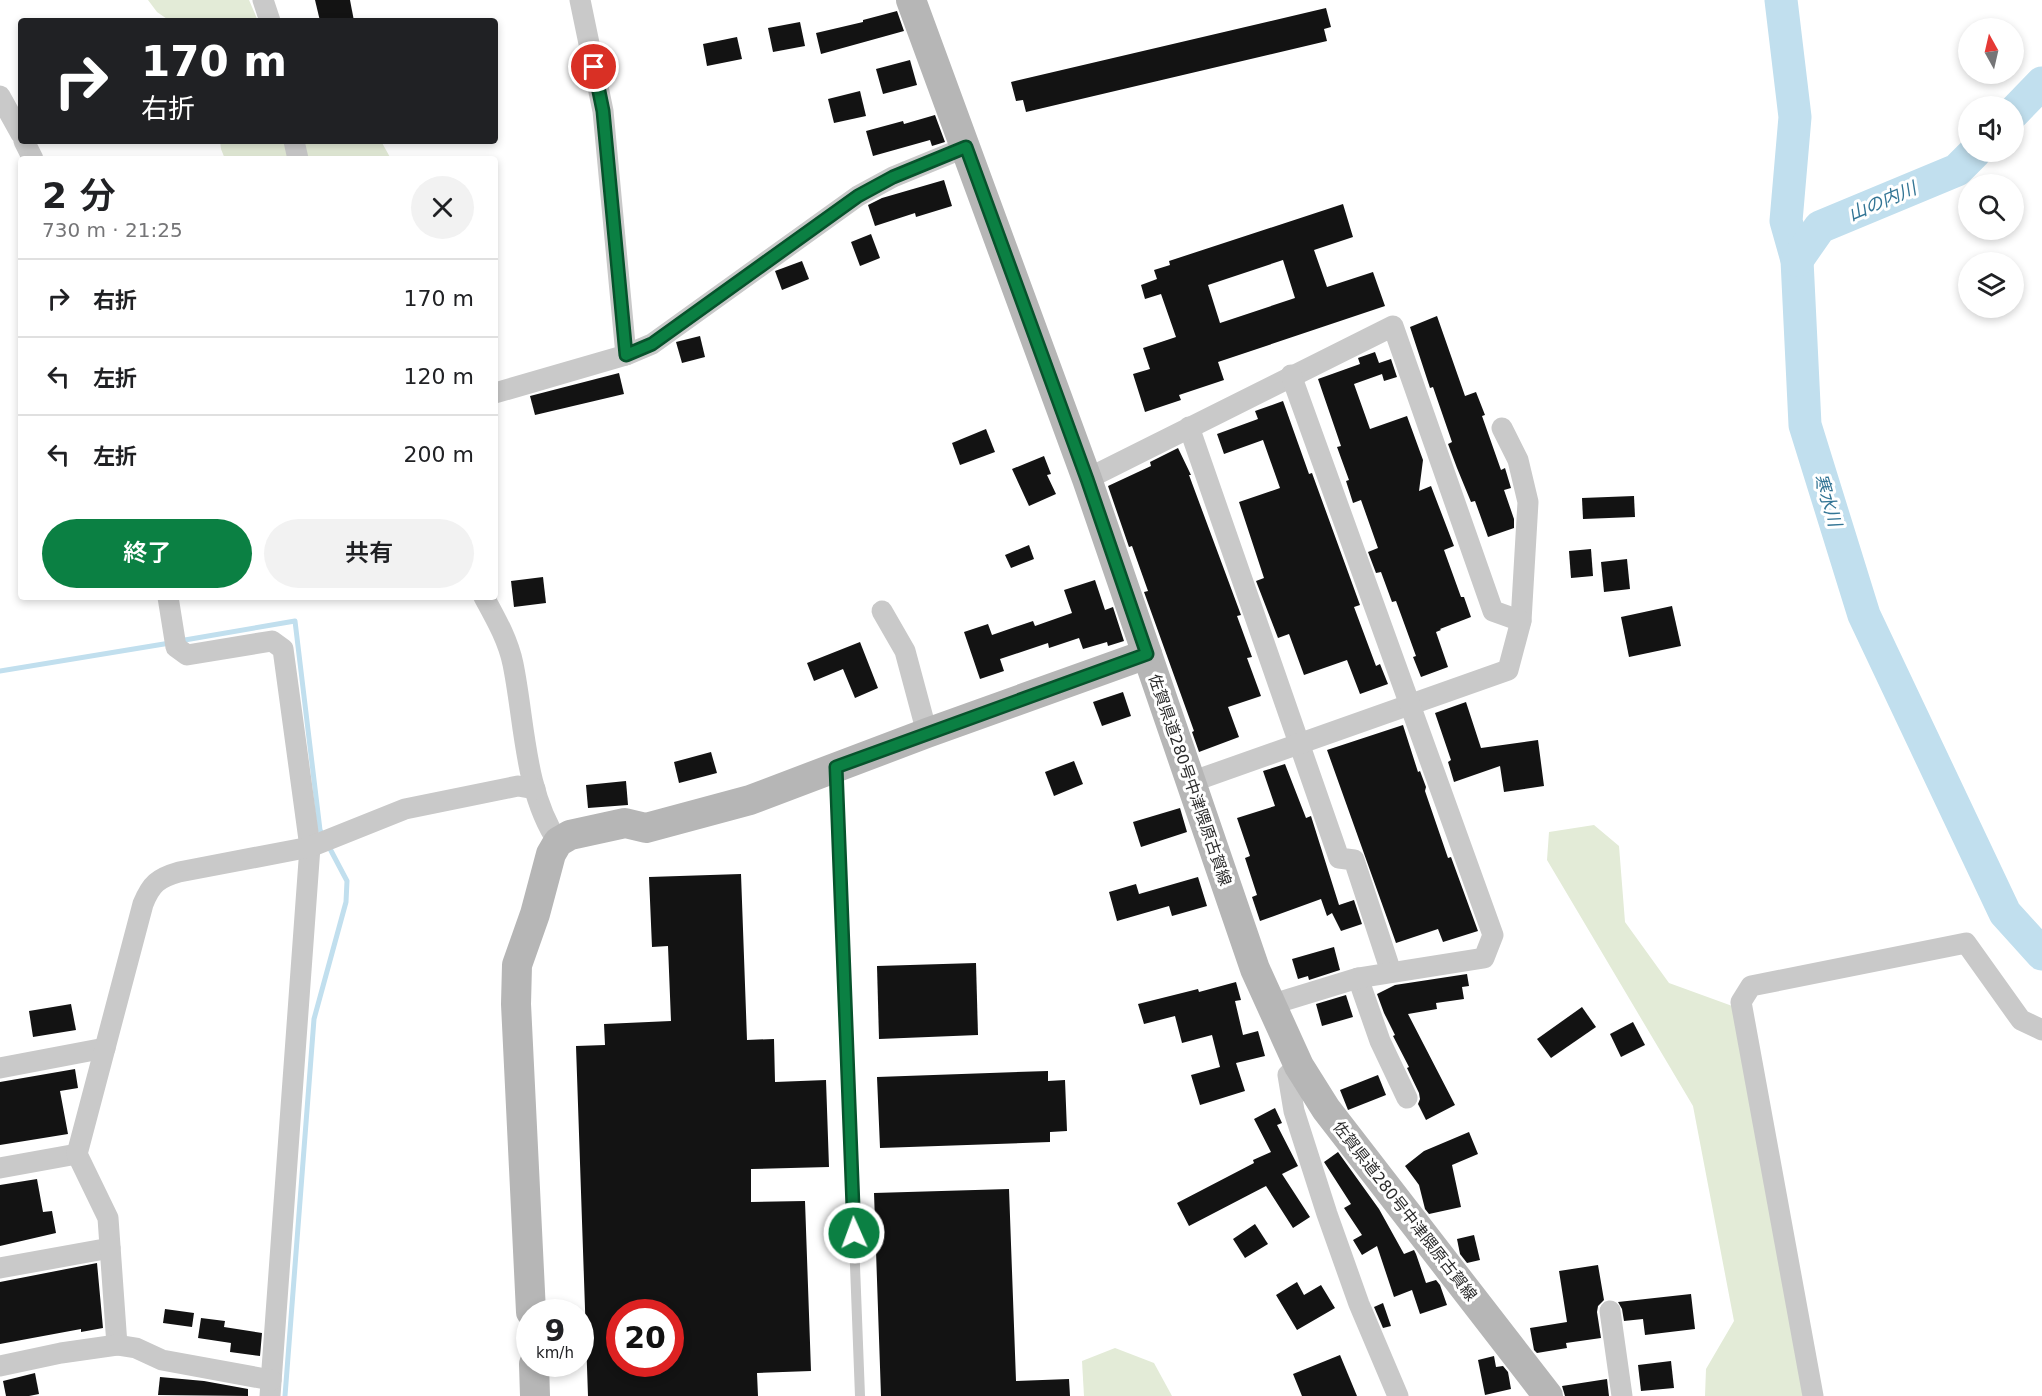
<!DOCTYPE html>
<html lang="ja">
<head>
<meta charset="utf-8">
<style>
	:root { --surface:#fff; --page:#f2f2f2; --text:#202124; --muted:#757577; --line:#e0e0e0; --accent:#0b8043 }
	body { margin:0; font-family:"DejaVu Sans","Noto Sans JP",sans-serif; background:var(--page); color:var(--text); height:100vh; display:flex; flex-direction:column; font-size:22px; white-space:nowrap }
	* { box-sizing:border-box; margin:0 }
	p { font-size:20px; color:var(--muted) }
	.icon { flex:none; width:33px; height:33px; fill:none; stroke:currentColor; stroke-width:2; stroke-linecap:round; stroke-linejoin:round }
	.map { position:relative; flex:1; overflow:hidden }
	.side { position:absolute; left:18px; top:156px; width:480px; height:444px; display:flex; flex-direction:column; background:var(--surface); border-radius:6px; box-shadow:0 3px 9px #0003 }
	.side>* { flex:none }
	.banner { position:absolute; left:18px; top:18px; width:480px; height:126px; border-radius:6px; box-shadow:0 3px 9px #0003; background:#202124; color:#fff; overflow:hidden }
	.needle { width:39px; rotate:352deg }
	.buttons { position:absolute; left:1958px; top:18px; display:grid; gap:12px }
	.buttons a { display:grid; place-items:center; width:66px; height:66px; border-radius:50%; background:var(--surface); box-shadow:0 3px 9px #0003; font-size:30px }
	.speed { position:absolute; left:516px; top:1299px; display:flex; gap:12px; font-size:30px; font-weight:700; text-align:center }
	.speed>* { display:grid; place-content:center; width:78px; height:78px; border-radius:50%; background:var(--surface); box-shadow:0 3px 9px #0003; line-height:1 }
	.speed small { font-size:15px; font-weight:400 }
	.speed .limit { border:9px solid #d22; background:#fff; color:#111 }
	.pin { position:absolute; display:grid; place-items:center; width:51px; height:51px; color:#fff; margin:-26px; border:3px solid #fff; border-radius:50%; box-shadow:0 2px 6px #0007 }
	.me { position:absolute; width:66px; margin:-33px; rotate:358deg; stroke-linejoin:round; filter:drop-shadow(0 0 4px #0008) }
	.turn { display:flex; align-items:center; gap:21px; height:126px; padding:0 24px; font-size:27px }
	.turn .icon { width:78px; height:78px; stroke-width:2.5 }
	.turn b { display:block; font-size:42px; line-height:51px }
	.round { display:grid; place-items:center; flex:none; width:63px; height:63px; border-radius:32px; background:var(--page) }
	.head { display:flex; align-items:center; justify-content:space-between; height:102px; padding:0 24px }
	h1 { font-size:36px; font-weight:600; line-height:45px }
	.primary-button { display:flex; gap:12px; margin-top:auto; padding:12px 24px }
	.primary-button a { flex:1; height:69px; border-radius:36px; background:var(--accent); color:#fff; font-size:24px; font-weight:600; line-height:69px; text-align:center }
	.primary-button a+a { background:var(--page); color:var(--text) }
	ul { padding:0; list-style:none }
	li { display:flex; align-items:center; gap:18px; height:78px; padding:0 24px; border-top:2px solid var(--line) }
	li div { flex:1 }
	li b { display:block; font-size:22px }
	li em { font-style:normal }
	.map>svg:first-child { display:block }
	.green { fill:#e3ebd7 }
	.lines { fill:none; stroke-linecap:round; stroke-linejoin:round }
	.stream { stroke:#c1dfee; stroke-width:5 }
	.river { stroke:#c1dfee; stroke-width:33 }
	.building { fill:#131313; fill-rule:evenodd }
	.lane { stroke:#c9c9c9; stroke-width:10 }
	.street { stroke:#c9c9c9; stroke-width:21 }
	.secondary { stroke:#b6b6b6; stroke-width:30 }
	.route-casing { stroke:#07532c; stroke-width:15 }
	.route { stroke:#0b8043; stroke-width:10 }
	.labels { text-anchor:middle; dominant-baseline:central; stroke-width:6; stroke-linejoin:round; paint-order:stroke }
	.street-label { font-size:16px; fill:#2c2c2c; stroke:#fff }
	.water-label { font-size:18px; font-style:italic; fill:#337595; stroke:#fff }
</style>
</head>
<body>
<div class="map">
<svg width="2042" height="1396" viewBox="0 0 2042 1396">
	<rect width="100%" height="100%" fill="#fff"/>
	<!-- green -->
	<g class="green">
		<path d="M148 0H249L258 21H170L157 12Z"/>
		<path d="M220 141H381L391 159H225L221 149Z"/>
		<path d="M1594 825 1619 846 1625 922 1669 983 1735 1007 1803 1396H1705L1706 1369 1734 1321 1693 1106 1547 860 1549 832Z"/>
		<path d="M1115 1348 1154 1363 1172 1396H1084L1082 1361Z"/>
	</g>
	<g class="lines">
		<!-- stream -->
		<g class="stream">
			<path d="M179 641 295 621 320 830 324 837"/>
			<path d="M0 671 170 643"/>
			<path d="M285 1396 314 1019 346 902 347 881 328 845"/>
		</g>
		<!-- river -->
		<g class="river">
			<path d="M1781 0 1795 117 1786 221 1797 260 1805 425 1864 615 2005 913 2042 954"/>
			<path d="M2013 113 2042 83"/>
			<path d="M1797 260 1820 227 1957 170 1975 152"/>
		</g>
	</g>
	<!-- building -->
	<g class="building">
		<path d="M315 0H350L354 21H320Z"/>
		<path d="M1326 8 1331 27 1324 29 1327 41 1026 112 1023 100 1016 101 1011 82Z"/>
		<path d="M897 11 904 31 821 54 816 33 863 22V20Z"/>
		<path d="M800 22 805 46 773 52 768 28Z"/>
		<path d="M737 37 742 59 707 66 703 44Z"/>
		<path d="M910 60 917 85 883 94 876 69Z"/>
		<path d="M860 91 866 116 834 123 828 99Z"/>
		<path d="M935 115 945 142 932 146 930 140 873 156 866 131 903 121 904 124Z"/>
		<path d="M944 180 952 206 916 217 915 213 875 226 868 205 882 198Z"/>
		<path d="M1343 204 1353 237 1314 250 1327 287 1373 272 1385 306 1218 362 1224 380 1179 395 1181 400 1145 412 1133 374 1150 369 1143 348 1176 337 1161 294 1145 299 1141 285 1157 279 1154 270 1170 265 1169 261ZM1283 260 1295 298 1220 323 1208 285Z"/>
		<path d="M871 234 880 258 860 266 851 242Z"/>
		<path d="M802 261 809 279 782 290 775 271Z"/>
		<path d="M1437 316 1465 396 1476 392 1485 415 1482 416 1501 470 1505 468 1511 488 1504 490 1514 519V528L1488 537 1475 501 1471 502 1457 468 1448 444 1452 442 1433 387 1430 388 1410 327Z"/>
		<path d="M700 336 705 357 682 363 676 342Z"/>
		<path d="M1375 352 1379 363 1391 359 1397 377 1384 381 1382 374 1354 384 1370 429 1407 416 1423 460 1419 491 1431 486 1454 546 1444 550 1461 597H1464L1471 617 1440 629 1441 630 1436 632 1448 667 1421 677 1413 657 1416 656 1396 601 1392 602 1381 572 1376 573 1368 552 1378 548 1361 500 1353 503 1346 481 1349 480 1337 447 1341 446 1318 379 1360 364 1358 358Z"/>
		<path d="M619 373 624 394 535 415 530 396Z"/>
		<path d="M1283 401 1309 474 1312 473 1360 605 1354 607 1376 666 1380 664 1388 684 1360 694 1347 660 1304 675 1289 634 1278 638 1256 581 1264 578 1239 502 1280 488 1263 440 1224 454 1217 434 1258 419 1255 411Z"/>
		<path d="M986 429 995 452 960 465 952 443Z"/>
		<path d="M1178 448 1191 475H1189L1241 615 1237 616 1252 657 1247 658 1261 696 1228 707 1239 737 1199 752 1192 732 1194 731 1144 592 1148 591 1132 546 1129 547 1108 486 1151 466 1150 462Z"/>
		<path d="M1044 456 1051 474 1047 475 1056 494 1029 506 1012 469Z"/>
		<path d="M1634 496 1635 517 1583 519 1582 498Z"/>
		<path d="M1029 545 1034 559 1011 568 1005 555Z"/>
		<path d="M1591 549 1593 576 1571 578 1569 551Z"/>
		<path d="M1627 559 1630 589 1604 592 1601 562Z"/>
		<path d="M543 577 546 603 514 607 511 581Z"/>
		<path d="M1095 580 1105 610 1113 607 1124 641 1108 646 1107 642 1083 649 1079 638 1049 648 1048 643 1000 659 1004 671 980 679 964 632 988 624 992 635 1033 621 1035 626 1072 613 1064 590Z"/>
		<path d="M1672 606 1681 646 1629 657 1621 617Z"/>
		<path d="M860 642 878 688 855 698 843 669 814 681 807 663Z"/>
		<path d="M1123 692 1131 716 1102 726 1093 702Z"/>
		<path d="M1466 702 1481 748 1538 740 1544 786 1504 792 1500 766 1454 782 1448 762 1451 760 1435 713Z"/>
		<path d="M1403 725 1418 772 1420 771 1426 787 1425 791 1448 858 1451 857 1478 931 1443 942 1438 929 1396 943 1327 750Z"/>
		<path d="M711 752 717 773 679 783 674 762Z"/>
		<path d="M1074 761 1083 784 1054 796 1045 772Z"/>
		<path d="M1285 764 1306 818 1311 816 1339 905 1354 900 1362 924 1341 931 1332 913 1327 916 1321 899 1260 921 1252 897 1257 895 1245 858 1250 856 1237 818 1275 806 1263 771Z"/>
		<path d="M626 781 628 805 588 808 586 785Z"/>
		<path d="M1180 808 1187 832 1141 847 1133 822Z"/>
		<path d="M741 874 747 1040 774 1039 775 1082 826 1080 829 1167 751 1169V1202L805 1201 811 1371 757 1373 758 1396H588L576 1046 605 1045 604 1024 671 1021 668 946 652 947 649 877ZM620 1312H670V1364H620Z"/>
		<path d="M1198 877 1207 906 1172 916 1169 906 1117 921 1109 892 1136 884 1139 894Z"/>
		<path d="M1334 947 1340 970 1309 980 1308 976 1298 979 1292 959Z"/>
		<path d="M976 963 978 1035 879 1039 877 966Z"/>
		<path d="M1467 974 1469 986 1462 987 1464 999 1436 1003 1437 1009 1408 1014 1455 1105 1426 1120 1418 1104 1420 1099 1419 1093 1407 1068 1409 1067 1393 1036 1395 1035 1384 1013 1377 994 1395 985Z"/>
		<path d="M1236 982 1241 1000 1235 1001 1243 1035 1258 1031 1265 1056 1236 1063 1245 1091 1200 1105 1191 1075 1220 1067 1212 1035 1182 1043 1175 1016 1144 1024 1138 1004 1198 989 1199 992Z"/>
		<path d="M1346 995 1353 1017 1322 1026 1316 1004Z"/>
		<path d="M71 1004 76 1030 33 1037 29 1011Z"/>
		<path d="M1582 1007 1596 1027 1551 1058 1537 1039Z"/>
		<path d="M1633 1022 1645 1045 1621 1057 1610 1034Z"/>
		<path d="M75 1069 78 1088 60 1091 68 1134 0 1145V1082Z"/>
		<path d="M1048 1071V1081L1065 1080 1067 1131 1050 1132V1142L880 1148 877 1077Z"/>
		<path d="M1378 1075 1386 1095 1348 1110 1340 1090Z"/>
		<path d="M1275 1108 1282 1123 1277 1125 1298 1166 1282 1174 1310 1217 1293 1228 1266 1186 1189 1226 1177 1203 1254 1163 1253 1160 1271 1152 1254 1119Z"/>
		<path d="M1469 1132 1478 1154 1452 1165 1461 1207 1429 1214 1425 1209 1419 1185 1405 1166 1424 1151Z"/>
		<path d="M1338 1152 1379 1209 1404 1254 1414 1250 1416 1254 1426 1283 1436 1280 1440 1285 1447 1305 1420 1314 1412 1290 1394 1297 1377 1246 1362 1255 1353 1240 1362 1235 1344 1208 1351 1204 1324 1162Z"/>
		<path d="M37 1179 43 1212 52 1211 56 1233 0 1246V1185Z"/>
		<path d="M1009 1189 1016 1381 1069 1379 1070 1396H881L874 1193Z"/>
		<path d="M1255 1224 1268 1244 1245 1258 1233 1239Z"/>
		<path d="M1474 1235 1480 1260 1467 1263 1460 1254 1457 1239Z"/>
		<path d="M97 1263 103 1328 81 1332V1329L0 1344V1282Z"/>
		<path d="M1598 1265 1604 1300 1598 1306 1597 1312 1601 1338 1566 1343 1567 1348 1537 1353 1534 1350 1530 1328 1567 1322 1559 1271Z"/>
		<path d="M1297 1282 1304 1295 1321 1285 1335 1308 1297 1330 1276 1295Z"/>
		<path d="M1691 1294 1695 1329 1645 1335 1643 1319 1624 1321 1622 1309 1618 1302Z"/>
		<path d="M1383 1303 1391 1326 1383 1328 1374 1307Z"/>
		<path d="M165 1309 194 1313 192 1327 163 1323Z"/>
		<path d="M201 1318 225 1321 224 1327 262 1333 260 1356 230 1352 231 1343 198 1338Z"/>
		<path d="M1340 1355 1357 1396H1302L1293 1374Z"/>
		<path d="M1494 1356 1496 1367 1503 1366 1508 1372 1511 1389 1485 1395 1478 1360Z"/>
		<path d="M1671 1361 1674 1388 1641 1391 1638 1365Z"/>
		<path d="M35 1373 39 1394 29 1396H6L3 1381Z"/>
		<path d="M160 1377 204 1381 248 1389V1396L158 1395Z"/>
		<path d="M1607 1379 1609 1396H1565L1562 1386Z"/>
	</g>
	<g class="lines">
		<!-- lane -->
		<path class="lane" d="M836 771 860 1396"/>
		<!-- street -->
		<g class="street">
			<path d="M263 0 270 21"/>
			<path d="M580 0 603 111 626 355"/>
			<path d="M0 96 21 134"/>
			<path d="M24 141 33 159"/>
			<path d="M294 141 298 159"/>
			<path d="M495 393 626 355 652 344 858 196 893 177 966 147"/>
			<path d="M1189 427 1339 858 1354 860 1391 972"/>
			<path d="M1502 428 1518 460 1528 502 1521 621"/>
			<path d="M1087 479 1393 326 1493 611 1521 621 1508 670 1191 782"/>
			<path d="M168 597 176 647 187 655 272 641 283 649 310 847 270 1396"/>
			<path d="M484 597C496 619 508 640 513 664 525 723 524 791 558 842"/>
			<path d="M882 611 905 651 927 733"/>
			<path d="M1358 978 1380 1041 1407 1098"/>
			<path d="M1270 1005 1358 978 1484 958 1493 935 1291 375"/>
			<path d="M1299 1066 1288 1075 1294 1111 1327 1214 1359 1304 1398 1396"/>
			<path d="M0 1068 105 1048"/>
			<path d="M0 1168 77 1154"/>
			<path d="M0 1268 110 1248"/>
			<path d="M1610 1311 1622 1396"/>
			<path d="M117 1345 108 1218 77 1154 143 904C151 884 158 878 179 872L310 847 405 809 518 786 535 789"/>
			<path d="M0 1366 61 1353 117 1345 136 1348 162 1360 271 1380"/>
			<path d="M1813 1396 1741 1002 1751 986 1966 943 2021 1020 2042 1030"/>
		</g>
		<!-- secondary -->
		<g class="secondary">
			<path d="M911 0 1087 479 1255 969 1299 1066 1326 1109 1548 1396"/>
			<path d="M531 1312 516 1004 517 965 535 914 551 854 558 842 570 835 625 823 646 828 750 800 927 733 1147 654"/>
			<path d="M534 1364 535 1396"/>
		</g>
	</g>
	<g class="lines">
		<defs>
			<path id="route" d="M594 67 603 111 626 355 652 344 858 196 893 177 966 147 1087 479 1147 654 836 767 854 1233"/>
		</defs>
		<!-- route casing -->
		<use href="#route" class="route-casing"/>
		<!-- route -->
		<use href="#route" class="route"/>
	</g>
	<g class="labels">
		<!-- street labels -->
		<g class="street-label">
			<text transform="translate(1190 780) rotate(71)">佐賀県道280号中津隈原古賀線</text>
			<text transform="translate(1405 1211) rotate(52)">佐賀県道280号中津隈原古賀線</text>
		</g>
		<!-- water labels -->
		<g class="water-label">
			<text transform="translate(1882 201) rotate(-23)">山の内川</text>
			<text transform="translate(1828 500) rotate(73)">寒水川</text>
		</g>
	</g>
</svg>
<div class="buttons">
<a><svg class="needle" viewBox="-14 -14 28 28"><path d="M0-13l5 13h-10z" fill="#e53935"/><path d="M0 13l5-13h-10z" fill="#757577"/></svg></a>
<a><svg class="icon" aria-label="sound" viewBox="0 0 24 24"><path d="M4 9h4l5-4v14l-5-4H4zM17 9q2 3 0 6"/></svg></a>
<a><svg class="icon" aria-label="search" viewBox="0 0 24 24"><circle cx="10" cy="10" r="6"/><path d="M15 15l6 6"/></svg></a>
<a><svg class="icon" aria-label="layers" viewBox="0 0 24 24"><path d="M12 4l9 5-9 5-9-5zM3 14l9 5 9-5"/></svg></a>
</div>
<div class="speed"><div>9<small>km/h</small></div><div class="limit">20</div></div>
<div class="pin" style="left:594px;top:67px;background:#d93025"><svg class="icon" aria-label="arrive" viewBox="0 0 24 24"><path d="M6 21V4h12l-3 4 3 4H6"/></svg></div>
<svg class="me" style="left:854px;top:1233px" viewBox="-20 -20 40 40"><circle r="17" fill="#0b8043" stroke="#fff" stroke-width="3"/><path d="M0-11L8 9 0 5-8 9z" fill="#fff"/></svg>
<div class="banner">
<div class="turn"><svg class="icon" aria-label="right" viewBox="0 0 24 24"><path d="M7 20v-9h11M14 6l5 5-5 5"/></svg><div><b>170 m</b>右折</div></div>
</div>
<section class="side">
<div class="head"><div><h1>2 分</h1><p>730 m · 21:25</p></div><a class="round"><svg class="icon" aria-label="close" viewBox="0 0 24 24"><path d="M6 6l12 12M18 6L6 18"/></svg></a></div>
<ul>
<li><svg class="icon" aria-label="right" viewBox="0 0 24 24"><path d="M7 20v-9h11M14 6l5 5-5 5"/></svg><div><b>右折</b></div><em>170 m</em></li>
<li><svg class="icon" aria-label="left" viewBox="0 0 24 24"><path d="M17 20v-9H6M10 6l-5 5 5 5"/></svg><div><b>左折</b></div><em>120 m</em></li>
<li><svg class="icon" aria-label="left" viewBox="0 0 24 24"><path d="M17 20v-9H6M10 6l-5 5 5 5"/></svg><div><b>左折</b></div><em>200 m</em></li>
</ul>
<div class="primary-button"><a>終了</a><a>共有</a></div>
</section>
</div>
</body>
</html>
